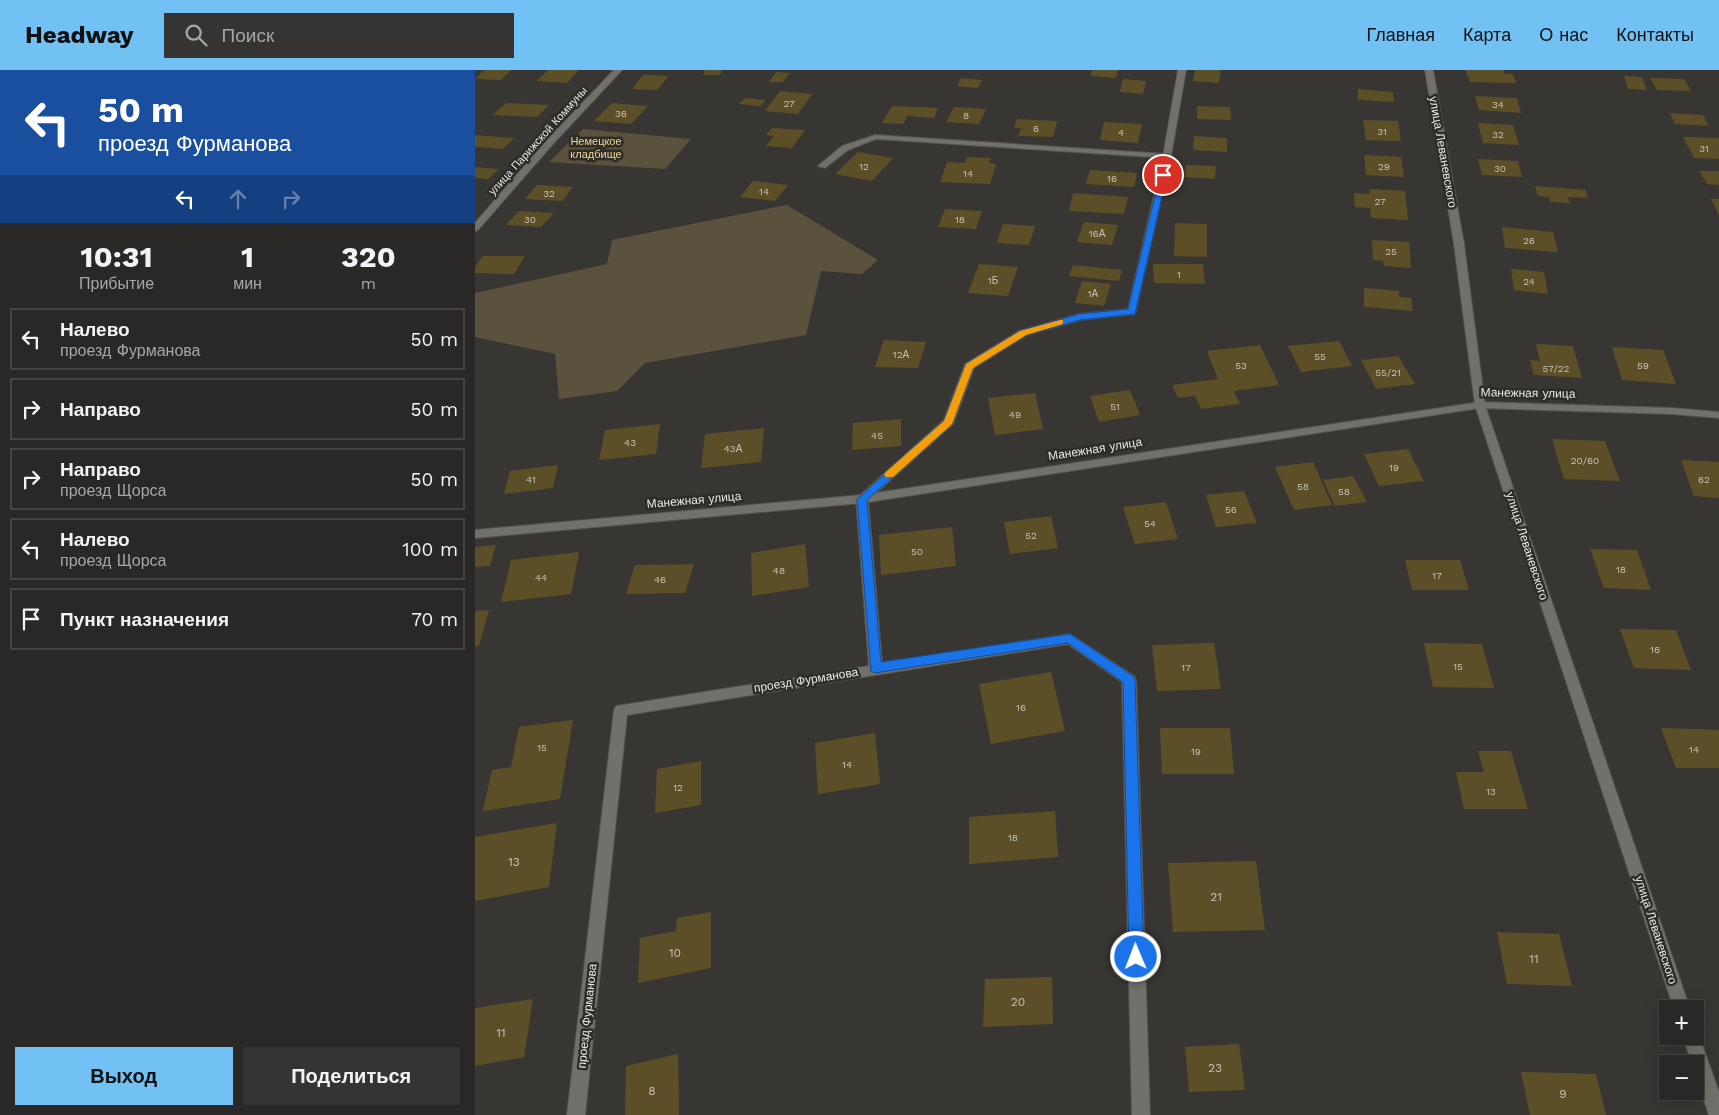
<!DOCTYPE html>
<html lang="ru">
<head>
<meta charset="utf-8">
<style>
	:root { --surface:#2a2826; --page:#363432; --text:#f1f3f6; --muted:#a5a6a7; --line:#464443; --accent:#72c1f5 }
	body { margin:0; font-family:"Work Sans",sans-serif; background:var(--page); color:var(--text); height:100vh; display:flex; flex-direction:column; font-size:19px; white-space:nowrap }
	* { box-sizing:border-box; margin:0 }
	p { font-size:16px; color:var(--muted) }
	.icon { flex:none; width:28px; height:28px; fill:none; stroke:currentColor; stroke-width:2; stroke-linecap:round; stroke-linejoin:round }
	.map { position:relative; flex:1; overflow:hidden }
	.side { display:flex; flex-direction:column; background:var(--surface); width:475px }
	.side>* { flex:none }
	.banner { background:#1a4fa0; color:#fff; overflow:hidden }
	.buttons { position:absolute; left:1184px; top:930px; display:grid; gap:10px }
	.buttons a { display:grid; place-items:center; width:45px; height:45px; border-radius:0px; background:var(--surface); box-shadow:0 5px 20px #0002,0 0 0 1px var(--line); font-size:25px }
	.pin { position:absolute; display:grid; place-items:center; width:42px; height:42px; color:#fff; margin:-21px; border:2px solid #fff; border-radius:50%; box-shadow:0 1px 5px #0007 }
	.me { position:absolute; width:55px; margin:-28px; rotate:359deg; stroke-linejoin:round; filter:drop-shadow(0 0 4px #0008) }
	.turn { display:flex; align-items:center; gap:18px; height:105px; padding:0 15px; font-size:22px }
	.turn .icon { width:65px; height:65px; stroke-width:2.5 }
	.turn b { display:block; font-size:35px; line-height:42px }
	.lanes { display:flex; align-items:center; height:48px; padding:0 15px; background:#0003; justify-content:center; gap:25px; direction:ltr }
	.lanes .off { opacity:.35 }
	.eta { display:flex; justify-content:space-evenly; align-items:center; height:85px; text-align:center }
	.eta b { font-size:30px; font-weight:700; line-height:35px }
	.action { display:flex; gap:10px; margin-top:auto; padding:10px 15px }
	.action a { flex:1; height:58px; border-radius:0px; background:var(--accent); color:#111; font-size:20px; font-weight:700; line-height:58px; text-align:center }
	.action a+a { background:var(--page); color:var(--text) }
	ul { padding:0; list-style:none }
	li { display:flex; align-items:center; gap:15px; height:62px; margin:0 10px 8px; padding:0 5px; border:2px solid var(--line); border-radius:0px }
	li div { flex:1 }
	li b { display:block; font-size:19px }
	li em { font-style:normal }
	header { display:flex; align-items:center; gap:30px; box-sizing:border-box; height:70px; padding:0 25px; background:var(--accent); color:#111 }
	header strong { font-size:24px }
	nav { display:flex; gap:28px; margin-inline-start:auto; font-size:18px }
	.search { width:350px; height:45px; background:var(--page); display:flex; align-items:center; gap:12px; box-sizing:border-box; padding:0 18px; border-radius:0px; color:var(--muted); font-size:19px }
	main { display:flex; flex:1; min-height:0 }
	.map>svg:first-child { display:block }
	.green { fill:#5a523c }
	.building { fill:#5c4f28 }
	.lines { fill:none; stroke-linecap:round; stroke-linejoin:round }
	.service-casing { stroke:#54534f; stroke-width:2 }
	.minor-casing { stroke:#54534f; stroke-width:2 }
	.service { fill:#72706b; fill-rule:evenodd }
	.minor { fill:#72706b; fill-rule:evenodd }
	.route { fill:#1a73e8; stroke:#114b97 }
	.slow { fill:#f59e0b }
	.labels { text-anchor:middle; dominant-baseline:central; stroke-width:5; stroke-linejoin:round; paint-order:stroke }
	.number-label { font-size:10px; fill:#c6c2b6 }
	.far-street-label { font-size:11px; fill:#e9e8e5; stroke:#2e2c28 }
	.far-park-label { font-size:11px; fill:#eed795; stroke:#2e2c28 }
	.street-label { font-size:12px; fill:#e9e8e5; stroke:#2e2c28 }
	.near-number-label { font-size:12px; fill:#c6c2b6 }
</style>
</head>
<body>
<header>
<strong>Headway</strong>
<div class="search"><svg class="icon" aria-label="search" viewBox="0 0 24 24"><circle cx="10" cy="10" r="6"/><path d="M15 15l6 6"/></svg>Поиск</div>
<nav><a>Главная</a><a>Карта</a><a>О нас</a><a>Контакты</a></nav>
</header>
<main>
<section class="side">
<div class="banner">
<div class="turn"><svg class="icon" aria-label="left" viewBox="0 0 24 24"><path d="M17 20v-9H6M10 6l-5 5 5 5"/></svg><div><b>50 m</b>проезд Фурманова</div></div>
<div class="lanes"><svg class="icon" aria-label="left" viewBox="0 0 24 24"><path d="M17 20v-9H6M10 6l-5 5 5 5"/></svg><svg class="icon off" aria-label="ahead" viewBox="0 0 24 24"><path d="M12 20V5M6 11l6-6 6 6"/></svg><svg class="icon off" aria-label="right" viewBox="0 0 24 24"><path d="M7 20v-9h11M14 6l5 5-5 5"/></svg></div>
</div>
<div class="eta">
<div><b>10:31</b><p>Прибытие</p></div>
<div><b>1</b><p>мин</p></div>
<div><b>320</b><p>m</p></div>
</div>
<ul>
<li><svg class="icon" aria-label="left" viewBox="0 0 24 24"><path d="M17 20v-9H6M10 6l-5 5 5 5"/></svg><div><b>Налево</b><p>проезд Фурманова</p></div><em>50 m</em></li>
<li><svg class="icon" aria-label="right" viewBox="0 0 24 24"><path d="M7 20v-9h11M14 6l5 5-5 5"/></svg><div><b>Направо</b></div><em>50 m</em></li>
<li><svg class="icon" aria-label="right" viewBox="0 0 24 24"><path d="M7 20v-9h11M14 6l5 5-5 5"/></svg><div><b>Направо</b><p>проезд Щорса</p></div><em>50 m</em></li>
<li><svg class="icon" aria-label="left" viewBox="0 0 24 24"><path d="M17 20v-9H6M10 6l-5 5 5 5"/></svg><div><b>Налево</b><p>проезд Щорса</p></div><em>100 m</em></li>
<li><svg class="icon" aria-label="arrive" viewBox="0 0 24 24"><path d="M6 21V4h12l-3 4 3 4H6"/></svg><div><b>Пункт назначения</b></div><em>70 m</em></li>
</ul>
<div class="action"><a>Выход</a><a>Поделиться</a></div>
</section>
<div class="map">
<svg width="1244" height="1045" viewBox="0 0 1244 1045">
	<rect width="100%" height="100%" fill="#383632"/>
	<!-- green -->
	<g class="green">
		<path d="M108 59 216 69 190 99 74 92Z"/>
		<path d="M312 135 403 190 387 204 346 201 331 265 170 293 142 321 84 329 80 284 0 267V223L132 194 137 170Z"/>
	</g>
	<!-- building -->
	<g class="building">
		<path d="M9 0H36L26 10 0 9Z"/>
		<path d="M73 0H104L92 13 62 11Z"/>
		<path d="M230 0H247L245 5H228Z"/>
		<path d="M617 0H643L641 8 615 6Z"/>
		<path d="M720 0H746L744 13 718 11Z"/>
		<path d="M990 0H1029L1030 4H1038L1041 13 995 12Z"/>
		<path d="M301 2 315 3 308 12H294Z"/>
		<path d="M168 5 194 6 182 20 157 19Z"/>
		<path d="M1149 6 1167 7 1172 20 1153 19Z"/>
		<path d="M486 8 507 10 503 18 482 16Z"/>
		<path d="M1175 8 1209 9 1216 21 1182 20Z"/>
		<path d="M648 9 671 11 668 24 645 22Z"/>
		<path d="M883 19 918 22 919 32 883 30Z"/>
		<path d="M305 21 337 24 323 44 290 41Z"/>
		<path d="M1000 26 1042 28 1046 43 1004 40Z"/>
		<path d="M270 28 291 30 285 36 264 34Z"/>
		<path d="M31 33 74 35 62 47 18 45Z"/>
		<path d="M137 33 173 36 156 54 119 51Z"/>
		<path d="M417 36 463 38 459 48 432 46 428 54 407 53Z"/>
		<path d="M722 36 755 37 756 50 722 49Z"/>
		<path d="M479 37 511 39 504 54 471 52Z"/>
		<path d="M1195 43 1228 45 1234 56 1200 54Z"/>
		<path d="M542 49 582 51 578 67 543 66 546 58H539Z"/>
		<path d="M888 50 923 51 926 71 891 70Z"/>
		<path d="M629 52 667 54 663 73 625 70Z"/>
		<path d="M1003 53 1038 55 1044 75 1008 73Z"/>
		<path d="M297 58 330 60 317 78 291 76 299 66 291 65Z"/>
		<path d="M0 65 39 68 28 79 0 77Z"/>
		<path d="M719 66 752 68V82L718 80Z"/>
		<path d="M1208 67 1244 68V89L1219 88Z"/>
		<path d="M383 82 418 88 397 111 360 104Z"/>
		<path d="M889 85 926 87 929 107 891 105Z"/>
		<path d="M492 87 516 88 514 93 521 94 515 114 465 112 472 92 490 93Z"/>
		<path d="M1003 89 1043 91 1047 107 1007 105Z"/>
		<path d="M711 95 741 96 740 109 709 107Z"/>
		<path d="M0 97 24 99 13 109 0 108Z"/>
		<path d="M615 100 662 103 659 117 611 114Z"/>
		<path d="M1224 101H1244V115L1232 114Z"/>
		<path d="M278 111 313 115 300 131 265 127Z"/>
		<path d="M62 115 98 117 87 131 50 129Z"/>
		<path d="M1060 116 1111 120 1113 128 1093 127 1095 133 1075 132 1074 127 1063 126Z"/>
		<path d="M895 119 930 121 933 150 896 148 895 138 880 137 879 123 895 124Z"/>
		<path d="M598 123 653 127 649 144 594 141Z"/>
		<path d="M1236 129H1244V145Z"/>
		<path d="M470 139 507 141 501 159 463 157Z"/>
		<path d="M44 141 79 143 66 157 31 155Z"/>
		<path d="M609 152 643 155 637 175 602 172Z"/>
		<path d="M700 153 732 154V187L699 186Z"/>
		<path d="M528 154 560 156 554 175 522 173Z"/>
		<path d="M1027 157 1078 162 1083 182 1030 178Z"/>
		<path d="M897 170 934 172 936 198 909 196 908 191 898 190Z"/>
		<path d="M8 186H50L39 204 0 203V197Z"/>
		<path d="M504 194 543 197 533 226 493 223Z"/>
		<path d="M678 194H728L730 214 679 213Z"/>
		<path d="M598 195 647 200 644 211 594 206Z"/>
		<path d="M1036 199 1069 202 1073 224 1039 220Z"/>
		<path d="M607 211 636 214 629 236 600 233Z"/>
		<path d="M889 218 924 221V227L936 228 938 241 889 237Z"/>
		<path d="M409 270 451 272 443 298 400 297Z"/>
		<path d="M864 271 877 296 826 302 813 276Z"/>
		<path d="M1061 274 1098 276 1107 308 1059 305 1055 290 1065 291Z"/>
		<path d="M785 275 804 315 759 321 765 334 726 339 720 326 703 328 697 315 743 309 732 281Z"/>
		<path d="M1137 277 1188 280 1201 314 1147 310Z"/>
		<path d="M923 286 940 314 901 319 886 290Z"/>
		<path d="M655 320 665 345 624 352 615 326Z"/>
		<path d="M560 323 568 359 520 365 513 328Z"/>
		<path d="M426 349V376L377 380 378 353Z"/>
		<path d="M185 354 181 384 124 390 130 360Z"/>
		<path d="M289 358 286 392 226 398 230 364Z"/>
		<path d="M1077 369 1130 371 1145 411 1089 409Z"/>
		<path d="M933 379 949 411 904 416 889 384Z"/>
		<path d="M1206 390 1244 392V428L1219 426Z"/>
		<path d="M838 392 857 435 819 440 800 397Z"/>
		<path d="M83 395 78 418 29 424 35 401Z"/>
		<path d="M878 406 892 432 860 436 848 410Z"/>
		<path d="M769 421 782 453 741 457 731 425Z"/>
		<path d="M691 432 703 469 660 474 648 437Z"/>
		<path d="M576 446 583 478 535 484 529 452Z"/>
		<path d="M477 457 481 496 406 505 404 465Z"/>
		<path d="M330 474 334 517 277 526 276 483Z"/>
		<path d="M21 475 15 496 0 497V477Z"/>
		<path d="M1115 479 1162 480 1176 520 1129 518Z"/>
		<path d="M104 482 96 524 26 532 36 490Z"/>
		<path d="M930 490H985L994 520H937Z"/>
		<path d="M219 494 210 523 151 524 160 495Z"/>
		<path d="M14 540 4 576H0V541Z"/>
		<path d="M1145 559 1201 560 1216 600 1159 598Z"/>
		<path d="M739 573 746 619 682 621 677 575Z"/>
		<path d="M949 573 1007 574 1019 618 958 617Z"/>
		<path d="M576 602 590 661 516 674 504 614Z"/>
		<path d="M98 650 85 729 8 741 17 700 36 697 44 657Z"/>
		<path d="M685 658H755L759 704H687Z"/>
		<path d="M1186 658 1244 660V698H1201Z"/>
		<path d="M400 663 405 714 343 724 340 673Z"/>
		<path d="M1003 681H1036L1053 739H989L981 702H1009Z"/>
		<path d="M226 691V735L180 743 182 699Z"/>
		<path d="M580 741 583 787 494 794V747Z"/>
		<path d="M82 753 74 817 0 831V767Z"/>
		<path d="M781 791 790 860 698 862 693 793Z"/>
		<path d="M236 842V898L163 913 165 868 201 861 202 848Z"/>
		<path d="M1022 862 1084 864 1097 916 1032 914Z"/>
		<path d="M577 907 578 954 508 957 510 909Z"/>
		<path d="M58 929 49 987 0 996V938Z"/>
		<path d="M764 974 770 1020 714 1022 710 977Z"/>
		<path d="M203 984 204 1045H150L151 996Z"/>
		<path d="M1046 1002 1121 1004 1131 1045H1055Z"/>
	</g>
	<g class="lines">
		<defs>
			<g id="service">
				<path d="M400 65 692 84 696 86 692 88 401 69 373 80 350 98 343 96 367 76Z"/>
				<path d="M1005 332 1197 338 1244 342V348L1197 344 1005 338 387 433 0 468V460L387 425Z"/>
			</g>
			<g id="minor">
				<path d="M139 0H147L77 75 3 160 0 161V153L71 71Z"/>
				<path d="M703 0H711L696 86 660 244 605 250 552 265 499 298 478 354 393 430 407 593 595 564 659 606 661 610 675 1045H657L647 612 593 574 152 645 110 1045H92L139 640 141 636 394 596 381 429 469 350 490 294 544 261 604 244 653 239 688 86Z"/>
				<path d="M950 0H958L989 174 1010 335 1215 939H1199L1000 335 979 174Z"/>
				<path d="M1220 959 1224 966 1244 1022V1045H1234L1220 1003V994H1217L1208 966H1220Z"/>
			</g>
		</defs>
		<!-- service casing -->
		<use href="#service" class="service-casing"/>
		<!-- minor casing -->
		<use href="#minor" class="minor-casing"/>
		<!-- service -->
		<use href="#service" class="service"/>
		<!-- minor -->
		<use href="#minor" class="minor"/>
	</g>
	<!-- route -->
	<path class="route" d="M685 104 692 105 660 244 605 250 551 265 498 298 477 354 392 430 406 592 595 564 658 606 660 610 669 887 666 892 661 894 656 892 654 887 648 612 593 573 400 603 396 601 382 429 469 351 491 294 545 261 604 244 653 239Z"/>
	<!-- slow -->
	<path class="slow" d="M585 250H588V254L551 265 498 298 477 354 418 407H411L409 405 411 402 469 351 491 294 545 261Z"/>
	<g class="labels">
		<!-- number labels -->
		<g class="number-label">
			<text x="314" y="33">27</text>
			<text x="1023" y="34">34</text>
			<text x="146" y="43">36</text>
			<text x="491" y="45">8</text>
			<text x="561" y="58">6</text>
			<text x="907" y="61">31</text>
			<text x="646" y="62">4</text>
			<text x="1023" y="64">32</text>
			<text x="1229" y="78">31</text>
			<text x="389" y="96">12</text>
			<text x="909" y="96">29</text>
			<text x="1025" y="98">30</text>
			<text x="493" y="103">14</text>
			<text x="637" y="108">16</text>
			<text x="289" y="121">14</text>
			<text x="74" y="123">32</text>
			<text x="905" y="131">27</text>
			<text x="55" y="149">30</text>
			<text x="485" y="149">18</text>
			<text x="622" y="163">16А</text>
			<text x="1054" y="170">26</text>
			<text x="916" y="181">25</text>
			<text x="704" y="204">1</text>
			<text x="518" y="210">1Б</text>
			<text x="1054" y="211">24</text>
			<text x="618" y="223">1А</text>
			<text x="426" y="284">12А</text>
			<text x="845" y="286">55</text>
			<text x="766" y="295">53</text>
			<text x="1168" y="295">59</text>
			<text x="1081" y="298">57/22</text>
			<text x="913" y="302">55/21</text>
			<text x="640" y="336">51</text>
			<text x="540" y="344">49</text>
			<text x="402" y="365">45</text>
			<text x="155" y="372">43</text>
			<text x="258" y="378">43А</text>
			<text x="1110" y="390">20/60</text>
			<text x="919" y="397">19</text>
			<text x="56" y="409">41</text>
			<text x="1229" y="409">62</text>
			<text x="828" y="416">58</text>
			<text x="869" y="421">58</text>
			<text x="756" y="439">56</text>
			<text x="675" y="453">54</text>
			<text x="556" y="465">52</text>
			<text x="442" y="481">50</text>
			<text x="1146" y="499">18</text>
			<text x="304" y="500">48</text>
			<text x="962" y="505">17</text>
			<text x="66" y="507">44</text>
			<text x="185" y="509">46</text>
			<text x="1180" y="579">16</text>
			<text x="983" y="596">15</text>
			<text x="711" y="597">17</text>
			<text x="546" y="637">16</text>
			<text x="67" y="677">15</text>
			<text x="1219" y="679">14</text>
			<text x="721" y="681">19</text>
			<text x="372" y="694">14</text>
			<text x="203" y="717">12</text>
			<text x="1016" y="721">13</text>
			<text x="538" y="767">18</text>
		</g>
		<!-- far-street labels -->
		<g class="far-street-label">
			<text transform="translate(63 71) rotate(-48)">улица Парижской Коммуны</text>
		</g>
		<!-- far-park labels -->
		<g class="far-park-label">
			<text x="121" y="71">Немецкое<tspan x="121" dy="13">кладбище</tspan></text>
		</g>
		<!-- street labels -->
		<g class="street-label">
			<text transform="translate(968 82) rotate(80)">улица Леваневского</text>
			<text transform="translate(1053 323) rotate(1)">Манежная улица</text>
			<text transform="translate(620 379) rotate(-9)">Манежная улица</text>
			<text transform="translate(219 430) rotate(-5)">Манежная улица</text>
			<text transform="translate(1052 476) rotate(72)">улица Леваневского</text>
			<text transform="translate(331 610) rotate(-9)">проезд Фурманова</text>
			<text transform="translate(1181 860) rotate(72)">улица Леваневского</text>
			<text transform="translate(112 946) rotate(-84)">проезд Фурманова</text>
		</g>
		<!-- near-number labels -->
		<g class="near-number-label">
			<text x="39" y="792">13</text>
			<text x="741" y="827">21</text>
			<text x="200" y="883">10</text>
			<text x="1059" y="889">11</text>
			<text x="543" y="932">20</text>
			<text x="26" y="963">11</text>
			<text x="740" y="998">23</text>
			<text x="177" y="1021">8</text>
			<text x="1088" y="1024">9</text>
		</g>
	</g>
</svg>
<div class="buttons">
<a>+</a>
<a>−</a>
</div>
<div class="pin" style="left:688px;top:105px;background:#d93025"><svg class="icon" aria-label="arrive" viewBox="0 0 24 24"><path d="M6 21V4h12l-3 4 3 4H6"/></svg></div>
<svg class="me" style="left:661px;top:887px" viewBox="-20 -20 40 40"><circle r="17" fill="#1a73e8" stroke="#fff" stroke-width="3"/><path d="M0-11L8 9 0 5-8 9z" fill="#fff"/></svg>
</div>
</main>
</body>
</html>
